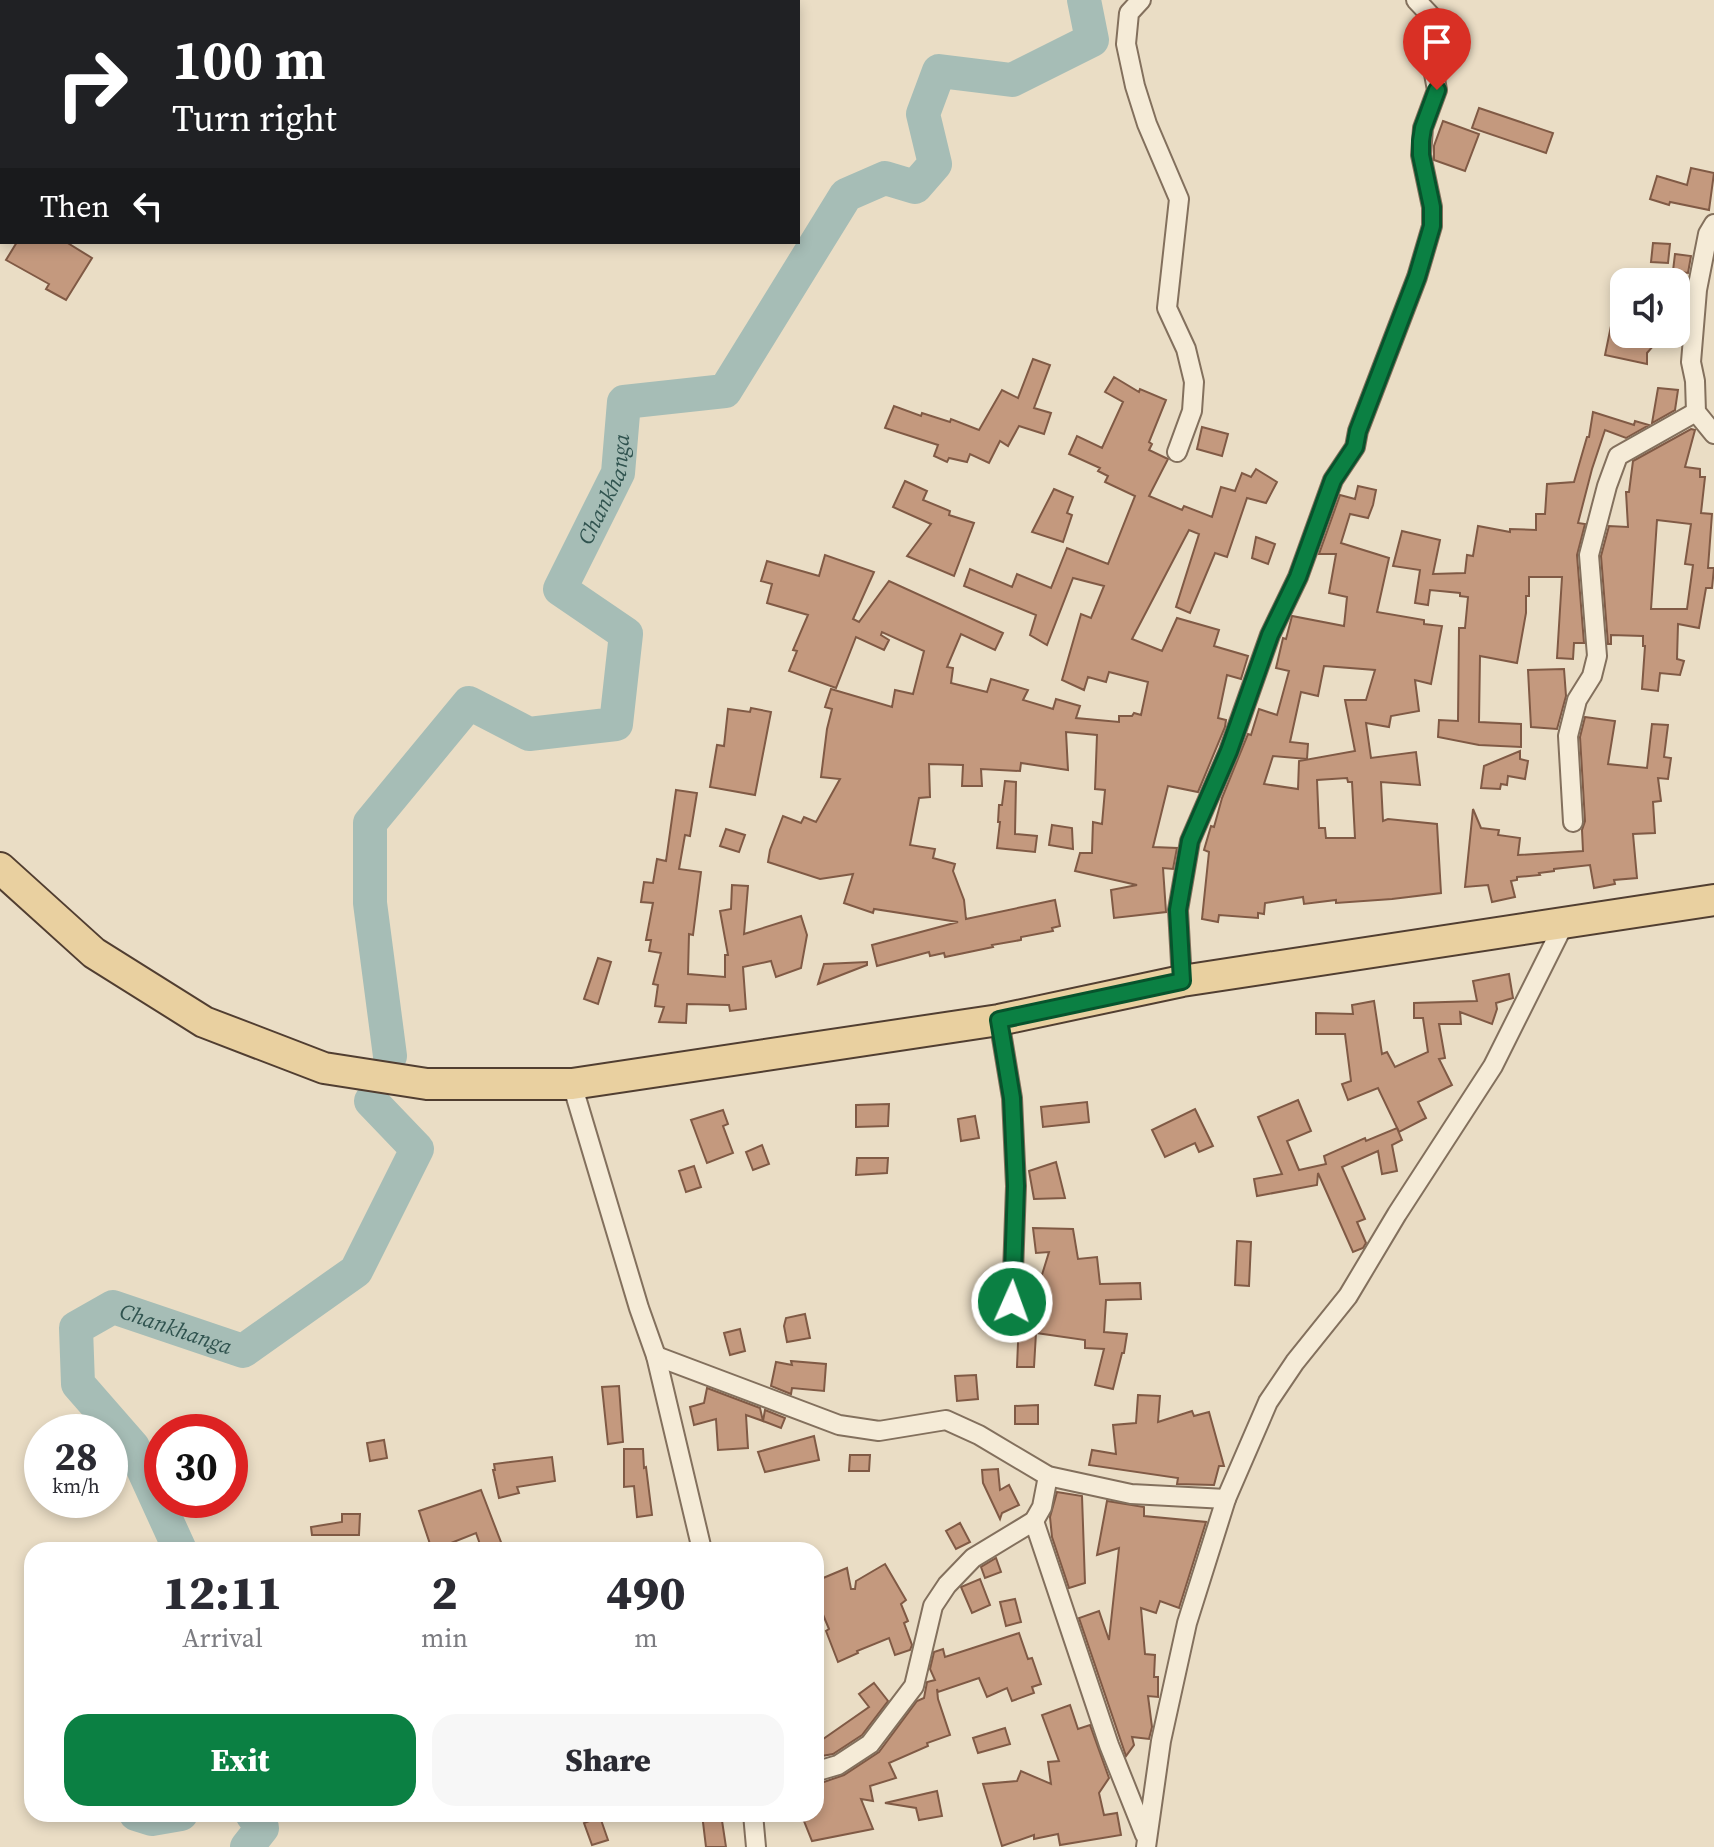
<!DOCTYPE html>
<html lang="en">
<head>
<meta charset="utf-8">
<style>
	:root { --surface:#fff; --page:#f7f7f7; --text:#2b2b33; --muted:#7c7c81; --accent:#0b8043 }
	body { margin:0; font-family:"Source Serif 4",serif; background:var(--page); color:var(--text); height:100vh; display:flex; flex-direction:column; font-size:30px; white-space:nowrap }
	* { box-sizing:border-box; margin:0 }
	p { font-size:26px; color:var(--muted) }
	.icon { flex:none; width:44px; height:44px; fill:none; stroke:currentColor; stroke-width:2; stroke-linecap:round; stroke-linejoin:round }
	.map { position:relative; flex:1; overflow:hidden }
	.sheet { position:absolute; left:24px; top:1542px; width:800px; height:280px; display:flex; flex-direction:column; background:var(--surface); border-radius:24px; box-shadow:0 4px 12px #0003 }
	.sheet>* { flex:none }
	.guide { position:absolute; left:0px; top:0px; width:800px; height:244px; box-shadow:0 4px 12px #0003; background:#202124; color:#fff; overflow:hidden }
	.tools { position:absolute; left:1610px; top:268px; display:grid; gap:16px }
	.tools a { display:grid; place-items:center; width:80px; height:80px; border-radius:16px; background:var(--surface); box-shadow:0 4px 12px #0003; font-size:40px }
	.speed { position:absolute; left:24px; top:1414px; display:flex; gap:16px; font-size:40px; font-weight:700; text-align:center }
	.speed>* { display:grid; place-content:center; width:104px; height:104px; border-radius:50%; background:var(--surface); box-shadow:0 4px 12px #0003; line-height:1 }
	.speed small { font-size:20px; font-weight:400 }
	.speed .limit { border:12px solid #d22; background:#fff; color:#111 }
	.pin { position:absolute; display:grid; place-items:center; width:68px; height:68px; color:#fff; margin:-82px -34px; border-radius:50% 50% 50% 0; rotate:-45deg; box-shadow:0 0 8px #0007 }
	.pin .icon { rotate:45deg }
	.me { position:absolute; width:88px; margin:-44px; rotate:2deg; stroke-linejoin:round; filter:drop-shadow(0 0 6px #0008) }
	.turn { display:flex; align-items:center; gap:28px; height:168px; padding:0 40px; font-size:36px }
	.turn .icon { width:104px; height:104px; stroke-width:2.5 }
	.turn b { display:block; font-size:56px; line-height:68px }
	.then { display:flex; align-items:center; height:76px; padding:0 40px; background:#0003; gap:16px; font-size:30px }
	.eta { display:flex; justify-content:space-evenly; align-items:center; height:136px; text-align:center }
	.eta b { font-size:48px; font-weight:800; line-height:56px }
	.action { display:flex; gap:16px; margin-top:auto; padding:16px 40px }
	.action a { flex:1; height:92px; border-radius:24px; background:var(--accent); color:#fff; font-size:32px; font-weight:800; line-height:92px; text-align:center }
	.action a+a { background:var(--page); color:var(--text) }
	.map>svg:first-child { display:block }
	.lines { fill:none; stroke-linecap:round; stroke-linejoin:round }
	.river { stroke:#a6bdb6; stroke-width:34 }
	.building { fill:#c4997e; stroke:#805a45; stroke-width:2; fill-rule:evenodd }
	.minor-casing { stroke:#83705d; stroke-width:22 }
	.primary-casing { stroke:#513e31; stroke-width:34 }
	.minor { stroke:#f5ebd7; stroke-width:18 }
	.primary { stroke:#e9d0a0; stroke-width:30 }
	.route-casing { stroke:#07532c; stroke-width:20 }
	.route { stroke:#0b8043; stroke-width:14 }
	.labels { text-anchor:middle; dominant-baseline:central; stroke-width:8; stroke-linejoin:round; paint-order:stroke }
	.water-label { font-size:22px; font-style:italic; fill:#30534f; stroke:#f2e8d4 }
</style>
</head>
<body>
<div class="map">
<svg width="1714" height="1847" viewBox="0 0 1714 1847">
	<rect width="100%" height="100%" fill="#eaddc5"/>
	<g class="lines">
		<!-- river -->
		<g class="river">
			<path id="s1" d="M390 1056 370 903V823L469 703 529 734 616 724 626 634 560 589 618 473 624 402 725 391 846 195 885 178 915 187 935 164 923 114 939 71 1012 80 1092 40 1084 0"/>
			<path id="s2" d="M180 1550 133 1447 78 1384 76 1328 113 1307 243 1351 356 1271 417 1149 371 1101"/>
			<path d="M136 1814 152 1819 181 1814"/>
			<path d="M247 1847 262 1828 252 1814"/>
		</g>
	</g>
	<!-- building -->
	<g class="building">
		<path d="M1479 108 1553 133 1546 153 1472 128Z"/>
		<path d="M1443 121 1479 134 1465 171 1434 160V146Z"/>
		<path d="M1691 168 1714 173 1709 210 1670 202 1669 205 1650 199 1657 176 1687 185Z"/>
		<path d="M17 242H66L92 258 66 300 46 289 49 284 6 260Z"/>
		<path d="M1653 243 1670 244 1668 263 1651 262Z"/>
		<path d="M1675 254 1691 256 1688 273 1673 271Z"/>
		<path d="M1617 297 1624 298V334H1631V336L1654 345 1647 353V364L1605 355Z"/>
		<path d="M1033 359 1050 365 1034 408 1051 413 1044 434 1019 426 1008 446 1000 441 989 463 970 454 967 462 949 458 947 462 934 456 938 445 885 428 894 406 921 416 922 413 950 422 951 419 979 430 1002 390 1018 398Z"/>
		<path d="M1114 377 1139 392 1140 389 1166 400 1149 442 1152 444 1149 450 1168 459 1149 496 1182 510 1184 506 1212 517 1221 487 1235 491 1242 473 1251 477 1256 469 1277 482 1266 503 1247 498 1227 557 1215 553 1190 613 1176 607 1199 534 1189 530 1132 639 1162 651 1177 618 1219 630 1214 646 1248 656 1241 679 1227 675 1218 718 1226 720 1225 727 1198 792 1168 786 1153 847 1177 848 1173 869 1163 868 1166 912 1114 918 1111 890 1137 885 1075 871 1080 853H1092L1093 822 1102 824 1105 790 1095 789 1097 735 1066 732 1068 770 1021 763 1020 771 981 769 982 786H962L963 765 929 764 930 797 919 798 910 845 935 849 933 858 955 864 953 871 964 900 966 919 1055 900 1060 926 1052 928 1053 931 1021 937V940L992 945 993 947 945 957 944 953 930 956 929 952 877 966 872 945 958 922 874 909 873 913 844 903 853 874 820 879 768 862 770 850 783 816 801 823 804 817 816 822 840 779 821 777 827 729 832 709 825 707 831 689 892 707 895 690 913 694 924 651 882 632 881 635 889 640 884 650 856 637 836 688 789 671 797 651 793 650 808 615 767 603 772 584 761 581 767 561 819 576 825 555 874 572 853 619 859 622 889 581 1003 633 995 650 961 634 947 667 953 668 951 683 987 692 991 679 1028 690 1023 700 1053 709 1056 699 1080 706 1076 718 1119 722V716H1132L1134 713 1141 715 1148 682 1109 672 1106 682 1088 677 1084 690 1062 680 1081 614 1091 618 1104 586 1073 578 1047 645 1030 635 1036 615 964 586 970 569 1012 587 1017 574 1051 588 1067 548 1108 564 1135 496 1105 482 1108 476 1098 471 1100 468 1069 454 1077 436 1102 448 1123 402 1105 392Z"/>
		<path d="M1658 388 1678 390 1675 410 1652 423Z"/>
		<path d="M1593 412 1634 425 1635 421 1649 425 1626 438 1605 430 1592 469 1578 523 1585 524 1577 555 1584 643H1574L1573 659 1557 658 1562 577H1529V596H1526V613L1517 663 1480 656 1479 722 1521 724V747L1479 745 1438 737 1439 720 1458 721 1459 628H1465L1468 597 1460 596V593L1430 590 1428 605 1415 603 1420 570 1393 566 1402 531 1440 540 1433 574 1465 573 1467 555 1473 556 1478 526 1510 532V529L1536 530V514H1545L1547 484 1574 482 1587 437H1589Z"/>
		<path d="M1202 427 1228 434 1222 456 1197 449Z"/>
		<path d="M1691 429 1695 430 1685 467 1700 469V477H1705L1701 513 1712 514 1708 568H1714L1712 588H1706L1699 628 1678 624 1677 659 1684 661 1680 675 1660 673 1658 691 1642 689 1645 646H1643V636L1611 635V644H1608L1601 556 1609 526 1628 527 1626 492H1629L1633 461ZM1657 520 1691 524 1685 564 1693 565 1687 609H1651Z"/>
		<path d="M905 481 927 491 923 500 950 511 949 515 974 523 954 576 907 556 931 524 893 507Z"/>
		<path d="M1358 486 1376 490 1373 505 1368 518 1350 514 1341 543 1389 558 1377 612 1424 620V624L1442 626 1431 684 1415 680 1419 711 1391 716 1389 727 1366 723 1371 758 1416 752 1420 785 1381 782 1383 821 1388 819 1437 824 1441 893 1392 899 1336 903V900L1304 904 1303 897 1265 903 1264 914 1258 913V918L1219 915 1218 922 1202 919 1209 852 1204 850 1211 826 1214 827 1222 798 1248 734 1251 735 1259 709 1277 715 1289 671 1276 668 1283 638 1286 639 1292 616 1344 626 1347 597 1329 593 1336 554H1319L1340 495 1355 499ZM1324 666 1375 670 1366 700H1345L1355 751 1299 761 1298 789 1264 784 1273 756 1307 759 1308 744 1290 742 1301 692 1318 696ZM1347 778 1348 782H1352L1355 838H1326L1325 828H1319L1317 780Z"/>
		<path d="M1054 489 1073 497 1067 513 1072 515 1063 542 1032 532Z"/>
		<path d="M1256 537 1275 544 1268 564 1252 558Z"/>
		<path d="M1564 669 1566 696 1557 729 1531 727 1528 670Z"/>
		<path d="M751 708 771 712 755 795 710 787 717 745 724 746 728 709 750 712Z"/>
		<path d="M1585 717 1615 721 1608 764 1647 768 1652 724 1668 725 1664 757 1671 758 1668 779 1658 778 1661 801 1653 802 1655 833 1633 834 1637 878 1614 880 1615 884 1594 888 1590 865 1554 869V871L1539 873 1540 875 1517 877V880L1511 881 1515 897 1492 902 1488 885 1465 887 1473 809 1481 828 1499 830 1498 835 1520 838 1518 855 1583 851 1582 830 1585 821 1580 737Z"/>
		<path d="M1520 751V759L1528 761 1525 779 1508 776 1507 785 1501 784 1500 789 1481 788 1484 766Z"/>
		<path d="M1005 781 1016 782 1015 834 1037 836 1035 852 997 848 1000 822H998L999 805H1002Z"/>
		<path d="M676 790 697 793 690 836 685 835 679 869 701 872 693 935 689 934 688 974 725 977V955H728L720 911 731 909 732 885 748 886 744 934 801 916 807 935 801 968 776 977 771 961 743 967 746 1009 730 1011 729 1005 687 1004 686 1023 659 1022 664 1007 655 1006 658 985 653 984 661 953 649 951 651 940H646L653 903 641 902 644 882 653 883 657 859 666 861Z"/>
		<path d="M1052 825 1072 828 1073 849 1049 845Z"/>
		<path d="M726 829 745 835 739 852 720 846Z"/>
		<path d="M598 958 611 962 598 1004 584 999Z"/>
		<path d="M867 962V965L818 984 824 964Z"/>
		<path d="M1509 974 1513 998 1496 1003 1497 1009 1492 1024 1460 1012 1461 1024H1439L1445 1058 1439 1059 1452 1085 1418 1102 1426 1118 1399 1132 1378 1088 1348 1100 1342 1084 1351 1081 1345 1034H1316V1013L1353 1014 1352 1005 1374 1001 1382 1054 1387 1052 1395 1067 1428 1052 1423 1018H1414V1003L1477 1001 1473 981Z"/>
		<path d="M1298 1100 1311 1131 1287 1141 1299 1170 1326 1164 1324 1156 1365 1138 1366 1141 1397 1128 1402 1140 1392 1145 1397 1171 1382 1174 1378 1151 1342 1167 1365 1219 1357 1222 1366 1243 1363 1248 1353 1252 1318 1173 1317 1185 1257 1196 1254 1179 1282 1174 1258 1117Z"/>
		<path d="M1087 1102 1089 1122 1043 1127 1041 1107Z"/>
		<path d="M889 1104 888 1126 856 1127V1105Z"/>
		<path d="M1195 1109 1213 1146 1199 1152 1195 1143 1165 1157 1152 1130Z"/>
		<path d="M723 1110 728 1124 723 1126 733 1153 707 1163 691 1120Z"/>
		<path d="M975 1116 979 1138 961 1141 958 1119Z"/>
		<path d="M762 1145 769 1164 753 1170 746 1152Z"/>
		<path d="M857 1158H888L887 1173 856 1175Z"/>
		<path d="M1056 1162 1065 1198 1034 1199 1029 1171Z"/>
		<path d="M694 1166 701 1187 686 1192 679 1171Z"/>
		<path d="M1033 1228 1073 1229 1078 1259 1097 1257 1100 1284 1140 1283 1141 1299 1106 1300 1104 1332 1127 1334 1124 1353H1122L1113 1389 1095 1385 1104 1349 1085 1348V1340L1036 1333 1034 1367H1017L1019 1319 1014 1318 1015 1313 1022 1309 1024 1302 1033 1304 1049 1252 1036 1253Z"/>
		<path d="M1237 1241 1251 1242 1249 1286 1235 1285Z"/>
		<path d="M805 1314 810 1338 787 1342 784 1326 786 1318Z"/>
		<path d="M740 1329 745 1351 730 1355 724 1333Z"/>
		<path d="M791 1361 826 1364 824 1391 792 1388 791 1394 771 1386 776 1362 792 1365Z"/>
		<path d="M976 1375 978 1399 957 1401 955 1376Z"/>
		<path d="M619 1386 623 1442 608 1444 602 1387Z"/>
		<path d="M707 1388 760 1408 763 1421 746 1415 748 1448 718 1450 716 1419 694 1425 690 1407 704 1403Z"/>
		<path d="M1138 1395 1160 1396 1158 1422 1192 1411 1194 1416 1209 1412 1224 1466H1219L1214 1485 1177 1484 1178 1478 1089 1465 1092 1450 1116 1454 1113 1425 1136 1423Z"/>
		<path d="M1038 1405V1424H1015V1406Z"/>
		<path d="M765 1410 785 1418 781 1428 763 1421Z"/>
		<path d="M814 1436 819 1460 765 1472 758 1452Z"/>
		<path d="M384 1440 387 1458 370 1461 367 1443Z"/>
		<path d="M624 1449H643L644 1468 646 1467 652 1515 637 1517 634 1486 624 1487Z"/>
		<path d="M850 1455H870L869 1471H849Z"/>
		<path d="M552 1457 555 1481 517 1487 519 1493 499 1498 493 1470H495L494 1464Z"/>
		<path d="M998 1469 1000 1490 1009 1485 1019 1505 1002 1513 1000 1519 983 1483 982 1470Z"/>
		<path d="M481 1490 504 1550H482L476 1533 446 1545V1550H432L419 1511Z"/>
		<path d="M1057 1492 1082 1496 1085 1583 1069 1588 1052 1537 1050 1517Z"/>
		<path d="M1107 1501 1144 1507V1516L1206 1522 1179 1608 1160 1601 1156 1613 1141 1608 1145 1654 1155 1655 1154 1677H1158V1697L1148 1696 1152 1727 1149 1739 1132 1737 1134 1745 1126 1756 1079 1618 1099 1611 1109 1640 1119 1548 1097 1555Z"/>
		<path d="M342 1514H360L359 1535H312L311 1527 342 1522Z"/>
		<path d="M960 1523 970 1542 956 1549 946 1531Z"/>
		<path d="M996 1558 1001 1572 985 1578 981 1567Z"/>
		<path d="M885 1564 906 1600 901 1604 908 1621 904 1623 912 1645 910 1650 895 1655 889 1638 857 1651 858 1653 838 1662 826 1631 829 1629 816 1598V1581L847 1568 851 1589H855L856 1581Z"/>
		<path d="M980 1579 990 1605 972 1613 961 1587Z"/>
		<path d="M1015 1599 1021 1622 1006 1626 1000 1602Z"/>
		<path d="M1019 1633 1028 1659 1032 1658 1041 1684 1032 1687 1034 1693 1012 1701 1007 1688 987 1697 979 1678 938 1692 937 1689 938 1699 950 1735 927 1743 928 1746 889 1763 896 1778 870 1786 873 1801 861 1799 873 1829 812 1841 802 1816 816 1814V1781L824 1782 844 1775 879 1752 917 1701 924 1698 927 1682 935 1680 930 1669 934 1652 943 1649 945 1657Z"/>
		<path d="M874 1683 888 1701 862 1735 833 1754 816 1757V1744L869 1707 859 1694Z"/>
		<path d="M1070 1705 1078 1729 1090 1725 1109 1778 1099 1793 1104 1815 1117 1813 1121 1835 1060 1845 1058 1834 1034 1839V1835L1002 1846 983 1784 1017 1781 1021 1771 1051 1784 1048 1762 1059 1761 1042 1715Z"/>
		<path d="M1005 1728 1010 1744 978 1753 973 1738Z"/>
		<path d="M937 1791 942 1816 919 1820 916 1808 885 1803Z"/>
		<path d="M702 1814H721L726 1847H706Z"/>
		<path d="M600 1817 608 1840 592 1845 584 1823Z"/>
	</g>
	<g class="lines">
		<defs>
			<g id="minor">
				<path d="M1141 0 1129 13 1126 44 1135 86 1147 124 1179 199 1167 308 1186 349 1194 382 1192 411 1177 452"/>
				<path d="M1714 224 1708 234 1697 290 1691 362 1695 381 1696 412 1714 434"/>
				<path d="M1573 822 1568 736 1577 700 1592 676 1597 656 1589 555 1607 486 1618 456 1696 412"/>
				<path d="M1182 981 1178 910 1190 841 1229 751 1270 635 1298 577 1333 480 1355 447 1358 431 1417 277 1432 226V207L1421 155 1423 128 1437 90 1430 52 1433 30 1432 17 1416 0"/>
				<path d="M999 1020 1012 1098 1016 1186 1012 1302"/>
				<path d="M572 1084 639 1308 656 1356 702 1550"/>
				<path d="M656 1356 839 1425 879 1431 946 1420 979 1435 1048 1476 1131 1494 1226 1499"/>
				<path d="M1034 1521 1109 1745 1145 1835"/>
				<path d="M816 1769 821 1770 838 1765 870 1744 914 1686 933 1606 947 1585 973 1558 1034 1521 1042 1507 1048 1476"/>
				<path d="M753 1814 756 1847"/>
				<path d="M1146 1847 1161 1741 1187 1623 1226 1499 1268 1402 1295 1362 1348 1296 1397 1214 1493 1066 1564 924"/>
			</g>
			<path id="primary" d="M0 868 94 953 204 1022 324 1068 427 1084H572L999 1020 1182 981 1714 900"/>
		</defs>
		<!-- minor casing -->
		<use href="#minor" class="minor-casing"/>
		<!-- primary casing -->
		<use href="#primary" class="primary-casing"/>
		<!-- minor -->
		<use href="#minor" class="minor"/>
		<!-- primary -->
		<use href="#primary" class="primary"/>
	</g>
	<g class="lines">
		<defs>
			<path id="route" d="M1012 1302 1016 1186 1012 1098 999 1020 1182 981 1178 910 1190 841 1229 751 1270 635 1298 577 1333 480 1355 447 1358 431 1417 277 1432 226V207L1421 155V141L1423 128 1437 90"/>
		</defs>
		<!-- route casing -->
		<use href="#route" class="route-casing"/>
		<!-- route -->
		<use href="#route" class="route"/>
	</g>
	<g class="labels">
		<!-- water labels -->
		<g class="water-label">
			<text stroke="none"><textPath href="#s1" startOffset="826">Chankhanga</textPath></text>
			<text stroke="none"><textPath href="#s2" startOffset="362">Chankhanga</textPath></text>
		</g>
	</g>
</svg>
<div class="tools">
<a><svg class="icon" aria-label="sound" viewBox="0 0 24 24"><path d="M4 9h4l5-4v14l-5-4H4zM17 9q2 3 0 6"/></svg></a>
</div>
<div class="speed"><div>28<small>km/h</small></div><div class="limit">30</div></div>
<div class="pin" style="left:1437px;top:90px;background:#d93025"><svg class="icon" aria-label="arrive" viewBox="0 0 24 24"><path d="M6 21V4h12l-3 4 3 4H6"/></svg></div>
<svg class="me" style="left:1012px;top:1302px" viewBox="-20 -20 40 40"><circle r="17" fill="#0b8043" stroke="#fff" stroke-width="3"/><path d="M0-11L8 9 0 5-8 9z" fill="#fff"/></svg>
<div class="guide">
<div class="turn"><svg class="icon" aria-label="right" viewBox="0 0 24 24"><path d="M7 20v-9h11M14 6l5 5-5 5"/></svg><div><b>100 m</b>Turn right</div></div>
<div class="then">Then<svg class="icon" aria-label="left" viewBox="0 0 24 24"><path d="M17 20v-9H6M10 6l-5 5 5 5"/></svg></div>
</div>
<section class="sheet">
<div class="eta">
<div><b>12:11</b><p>Arrival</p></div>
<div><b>2</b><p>min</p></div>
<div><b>490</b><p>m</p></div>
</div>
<div class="action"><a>Exit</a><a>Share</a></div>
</section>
</div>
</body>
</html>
